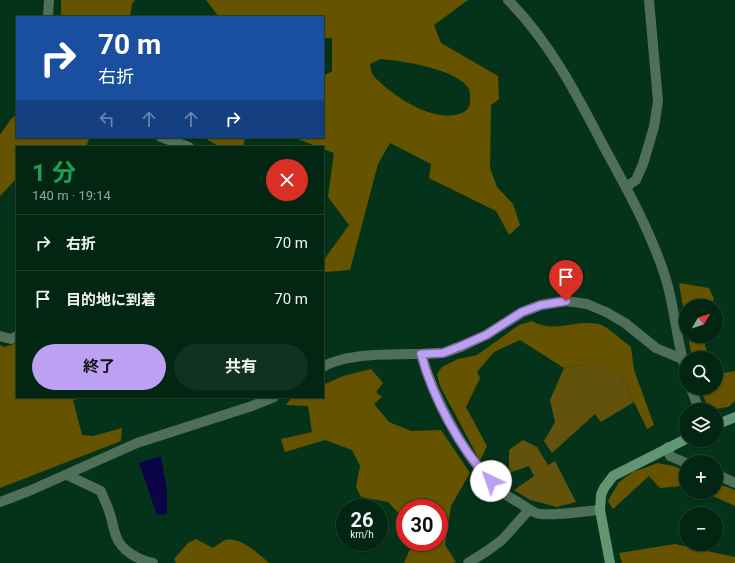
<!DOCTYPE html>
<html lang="ja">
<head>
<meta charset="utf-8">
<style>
	:root { --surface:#032613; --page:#113221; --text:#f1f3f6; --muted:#97a5a0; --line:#244333; --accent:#bca0f2 }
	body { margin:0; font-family:Roboto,"Noto Sans JP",sans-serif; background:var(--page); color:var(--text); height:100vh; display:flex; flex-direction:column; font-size:15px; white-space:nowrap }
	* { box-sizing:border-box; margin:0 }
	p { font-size:13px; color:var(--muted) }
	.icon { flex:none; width:22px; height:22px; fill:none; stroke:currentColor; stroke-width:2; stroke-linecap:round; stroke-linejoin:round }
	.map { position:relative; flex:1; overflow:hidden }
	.sheet { position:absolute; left:16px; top:146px; width:308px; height:252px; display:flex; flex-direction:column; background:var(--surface); border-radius:0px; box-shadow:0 1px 3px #0004,0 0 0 1px var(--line) }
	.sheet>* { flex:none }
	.banner { position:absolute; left:16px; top:16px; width:308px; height:122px; border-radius:0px; box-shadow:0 1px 3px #0004,0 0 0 1px var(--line); background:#1a4fa0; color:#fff; overflow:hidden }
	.needle { width:26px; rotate:51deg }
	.tools { position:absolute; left:679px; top:299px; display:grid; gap:8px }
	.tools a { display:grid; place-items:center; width:44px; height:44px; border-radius:50%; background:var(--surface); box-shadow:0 1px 3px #0004,0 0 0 1px var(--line); font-size:20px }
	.speed { position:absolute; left:336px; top:499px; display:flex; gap:8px; font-size:20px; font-weight:700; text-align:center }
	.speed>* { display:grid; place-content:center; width:52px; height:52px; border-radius:50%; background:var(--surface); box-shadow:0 1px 3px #0004,0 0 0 1px var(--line); line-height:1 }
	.speed small { font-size:10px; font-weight:400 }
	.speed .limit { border:6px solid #d22; background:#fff; color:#111 }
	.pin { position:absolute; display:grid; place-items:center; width:34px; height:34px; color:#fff; margin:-41px -17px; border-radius:50% 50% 50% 0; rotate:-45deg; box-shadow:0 0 4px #0007 }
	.pin .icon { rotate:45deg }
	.me { position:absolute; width:44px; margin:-22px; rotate:318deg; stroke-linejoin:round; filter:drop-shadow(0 0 3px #0008) }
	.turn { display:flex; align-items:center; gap:14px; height:84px; padding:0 16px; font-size:18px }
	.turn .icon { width:52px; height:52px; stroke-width:2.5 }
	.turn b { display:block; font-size:28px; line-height:34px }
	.lanes { display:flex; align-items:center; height:38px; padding:0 16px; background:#0003; justify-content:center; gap:20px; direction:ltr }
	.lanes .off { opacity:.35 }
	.round { display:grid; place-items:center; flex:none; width:42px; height:42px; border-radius:21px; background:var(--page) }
	.summary { display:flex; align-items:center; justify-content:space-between; height:68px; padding:0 16px }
	h1 { font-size:24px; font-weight:700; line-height:30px; color:#1e9e55 }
	.cta { display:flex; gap:8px; margin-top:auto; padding:8px 16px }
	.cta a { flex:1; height:46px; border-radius:24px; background:var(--accent); color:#111; font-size:16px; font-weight:700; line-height:46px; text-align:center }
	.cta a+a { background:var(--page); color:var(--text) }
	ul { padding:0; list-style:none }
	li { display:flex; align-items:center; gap:12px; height:56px; padding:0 16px; border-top:1px solid var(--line) }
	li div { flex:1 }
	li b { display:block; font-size:15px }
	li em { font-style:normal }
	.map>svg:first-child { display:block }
	.green { fill:#63520c }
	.forest { fill:#665300; fill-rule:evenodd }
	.water { fill:#0b0446 }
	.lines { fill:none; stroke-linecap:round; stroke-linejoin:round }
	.street { stroke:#4f6f58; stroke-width:10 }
	.secondary { stroke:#629672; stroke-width:10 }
	.route-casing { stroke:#7a689d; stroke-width:10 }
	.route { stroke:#bca0f2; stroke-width:7 }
</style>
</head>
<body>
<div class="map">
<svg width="735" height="563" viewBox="0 0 735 563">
	<rect width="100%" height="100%" fill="#043319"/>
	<!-- green -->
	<g class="green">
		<path d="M585 365H604L621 375 634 402 601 422 595 414 552 453 544 441 555 422 550 400 564 368Z"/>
		<path d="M523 440 537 447 548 465 555 461 576 502 557 507 530 500 514 490 534 476 529 466 509 473V450Z"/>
	</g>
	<!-- forest -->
	<g class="forest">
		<path d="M61 0H135L132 4 130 17H61Z"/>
		<path d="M206 0H468L434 25 441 43 498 76 499 99 491 105 490 168 497 187 513 204 520 225 509 235 496 211 429 178 431 164 390 143 378 164 350 270 325 272 323 261 349 225 328 197 334 153 323 149V147H318L293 137H323V76L332 71V38H323V17H219ZM381 59C402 61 458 69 469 89 470 92 470 96 470 98 471 104 468 111 462 113 436 123 401 101 382 84 379 81 373 77 372 73 371 71 370 67 370 64Z"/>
		<path d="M17 114V137H92L89 139 86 147H17V181L15 180 0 196V135L11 119Z"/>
		<path d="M203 137H245L243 147H220Z"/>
		<path d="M679 283 709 288 714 299 710 306H686V325Z"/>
		<path d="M532 321C553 334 576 319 598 324 606 325 624 342 631 347L634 370 654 425 647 429 621 375 604 365H585L564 368 520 340 494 352 477 372 480 378 466 407 487 446 480 461 440 386 437 374 442 367 458 359 477 355 519 325Z"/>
		<path d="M688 336H703L708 358H692Z"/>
		<path d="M17 343V397H85L73 400 82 435 93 436 122 428 121 441 0 488V345L4 347Z"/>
		<path d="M371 369 383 383 376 392 382 397 374 404 389 422 411 431 441 430 470 473 451 506 445 545 456 562 453 563H404L413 542H439V508H405V520L388 502 361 497 356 487 360 466 352 450 325 440 285 452 281 439 312 432 308 406 286 405 291 398 294 397H323V385L343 376Z"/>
		<path d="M735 371V401L728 407 715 409 707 404 699 388H716V372L719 374Z"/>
		<path d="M658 463 673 466 686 471V488L681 486 660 488 649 476 613 509 608 501 619 482 633 472Z"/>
		<path d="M716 483 735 490V506L704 492H716Z"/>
		<path d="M196 539 213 548C216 546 220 543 223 541 238 534 259 554 269 563H176L174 559 188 543Z"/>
		<path d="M675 544 735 557V563H622L619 553Z"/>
	</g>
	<!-- water -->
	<path class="water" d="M161 456 167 491V514L157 515 139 463Z"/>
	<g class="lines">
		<!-- street -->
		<g class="street">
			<path d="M508 0C550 42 577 95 604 147 627 189 650 230 665 276 675 307 676 340 686 371"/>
			<path d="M48 17 49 0"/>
			<path d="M161 137 189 147"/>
			<path d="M626 187 636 180 643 164 654 127 658 101 649 0"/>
			<path d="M0 336 11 339 17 336"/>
			<path d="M421 354 443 353 461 347 486 335 523 312 541 305 566 301 587 304 606 312 625 323 656 348 682 359"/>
			<path d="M323 367C345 353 395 354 421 354 434 398 467 463 502 492 507 496 513 499 518 502 524 506 529 510 536 513 549 517 585 511 600 510"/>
			<path d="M691 388 699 410"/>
			<path d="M668 447 670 456 686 463"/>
			<path d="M716 474 735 483"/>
			<path d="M67 475 101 491C103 498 107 504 109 511 112 519 113 528 116 536 121 551 139 560 153 563"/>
			<path d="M0 502 29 491 137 443 252 406 274 397"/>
			<path d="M468 563 487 551 502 540 529 510"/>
		</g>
		<!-- secondary -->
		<g class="secondary">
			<path d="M716 425 735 417"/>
			<path d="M610 563 600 510 601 495 604 488 613 476 686 439"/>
		</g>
	</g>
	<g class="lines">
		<defs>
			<path id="route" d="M491 481C460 449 433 398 421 354L443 353 461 346 486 335 522 312 541 305 566 301"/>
		</defs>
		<!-- route casing -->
		<use href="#route" class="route-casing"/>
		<!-- route -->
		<use href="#route" class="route"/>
	</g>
</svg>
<div class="tools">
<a><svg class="needle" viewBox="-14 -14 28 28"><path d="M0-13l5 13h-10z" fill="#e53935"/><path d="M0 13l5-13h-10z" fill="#97a5a0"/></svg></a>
<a><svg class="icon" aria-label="search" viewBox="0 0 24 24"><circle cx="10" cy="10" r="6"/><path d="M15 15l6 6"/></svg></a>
<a><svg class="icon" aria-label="layers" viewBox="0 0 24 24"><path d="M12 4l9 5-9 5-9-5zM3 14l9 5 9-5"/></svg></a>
<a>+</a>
<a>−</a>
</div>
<div class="speed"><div>26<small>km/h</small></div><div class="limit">30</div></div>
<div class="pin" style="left:566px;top:301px;background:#d93025"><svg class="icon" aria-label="arrive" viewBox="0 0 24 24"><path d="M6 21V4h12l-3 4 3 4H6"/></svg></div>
<svg class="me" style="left:491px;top:481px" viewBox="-20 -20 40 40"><circle r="19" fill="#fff"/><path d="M0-13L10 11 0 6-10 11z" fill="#bca0f2"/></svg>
<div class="banner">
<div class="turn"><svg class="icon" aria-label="right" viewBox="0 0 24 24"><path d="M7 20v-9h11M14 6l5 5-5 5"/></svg><div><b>70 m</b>右折</div></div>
<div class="lanes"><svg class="icon off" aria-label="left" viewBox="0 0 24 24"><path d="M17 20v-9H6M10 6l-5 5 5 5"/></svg><svg class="icon off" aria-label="ahead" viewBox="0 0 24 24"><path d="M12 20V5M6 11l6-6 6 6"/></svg><svg class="icon off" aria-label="ahead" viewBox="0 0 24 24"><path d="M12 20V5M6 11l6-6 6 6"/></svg><svg class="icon" aria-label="right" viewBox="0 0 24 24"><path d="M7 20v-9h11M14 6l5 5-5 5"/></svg></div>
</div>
<section class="sheet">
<div class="summary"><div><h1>1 分</h1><p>140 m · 19:14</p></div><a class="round" style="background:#d93025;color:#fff"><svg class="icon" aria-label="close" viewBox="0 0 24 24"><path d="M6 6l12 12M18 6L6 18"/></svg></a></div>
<ul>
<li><svg class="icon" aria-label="right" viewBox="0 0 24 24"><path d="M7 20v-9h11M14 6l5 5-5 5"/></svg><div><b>右折</b></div><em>70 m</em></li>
<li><svg class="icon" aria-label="arrive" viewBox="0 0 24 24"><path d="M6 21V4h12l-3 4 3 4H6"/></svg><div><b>目的地に到着</b></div><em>70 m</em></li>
</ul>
<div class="cta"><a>終了</a><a>共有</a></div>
</section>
</div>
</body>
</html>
